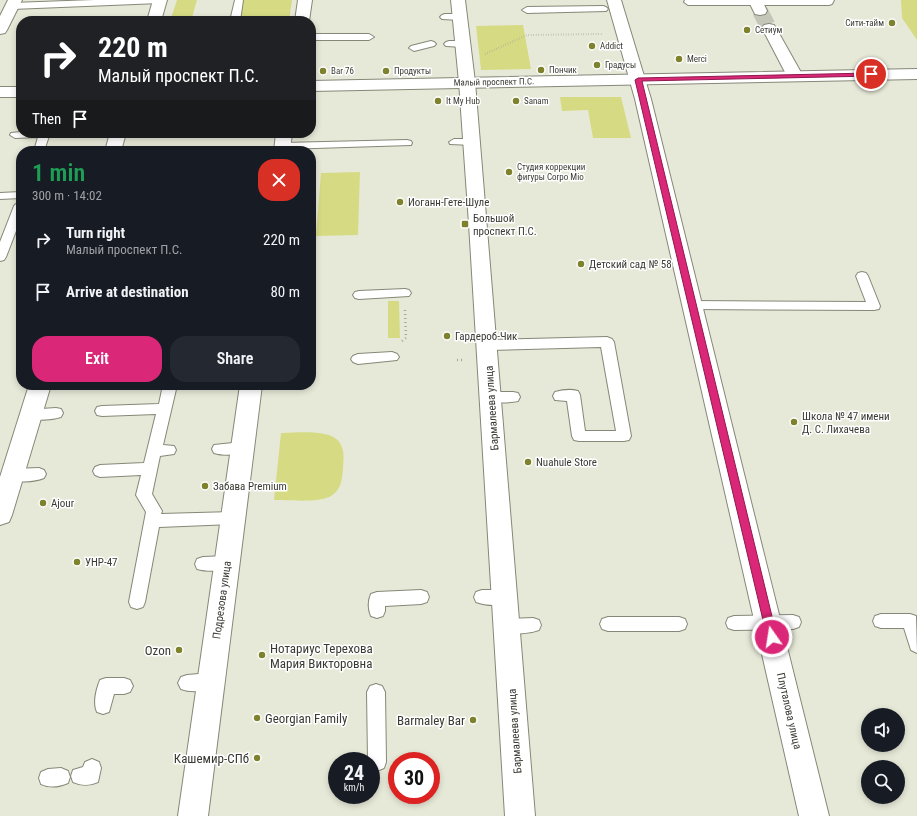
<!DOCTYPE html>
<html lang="en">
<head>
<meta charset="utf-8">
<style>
	:root { --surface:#171b24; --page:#242831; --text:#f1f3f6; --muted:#9ea1a6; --accent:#db2777 }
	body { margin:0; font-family:"Roboto Condensed",sans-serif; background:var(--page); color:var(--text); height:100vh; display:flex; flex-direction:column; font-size:15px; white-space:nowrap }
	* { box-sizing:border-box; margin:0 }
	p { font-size:13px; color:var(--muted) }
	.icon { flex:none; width:22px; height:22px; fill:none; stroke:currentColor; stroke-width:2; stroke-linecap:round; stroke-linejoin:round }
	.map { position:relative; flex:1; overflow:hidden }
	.side { position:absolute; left:16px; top:146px; width:300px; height:244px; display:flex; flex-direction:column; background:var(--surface); border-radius:16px; box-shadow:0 2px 6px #0003 }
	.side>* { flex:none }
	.hud { position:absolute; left:16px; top:16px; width:300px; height:122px; border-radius:16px; box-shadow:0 2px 6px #0003; background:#202124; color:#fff; overflow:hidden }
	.tools { position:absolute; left:861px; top:708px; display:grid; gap:8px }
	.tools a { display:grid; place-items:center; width:44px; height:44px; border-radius:50%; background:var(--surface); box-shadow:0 2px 6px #0003; font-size:20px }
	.speed { position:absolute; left:328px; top:752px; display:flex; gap:8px; font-size:20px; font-weight:700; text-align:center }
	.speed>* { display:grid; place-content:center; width:52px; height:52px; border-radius:50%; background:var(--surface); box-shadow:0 2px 6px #0003; line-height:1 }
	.speed small { font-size:10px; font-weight:400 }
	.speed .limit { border:6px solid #d22; background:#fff; color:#111 }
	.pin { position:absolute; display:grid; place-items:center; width:34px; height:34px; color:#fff; margin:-17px; border:2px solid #fff; border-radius:50%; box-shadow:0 1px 4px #0007 }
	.me { position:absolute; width:44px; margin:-22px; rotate:347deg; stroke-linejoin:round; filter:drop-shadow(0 0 3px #0008) }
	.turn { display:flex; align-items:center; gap:14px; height:84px; padding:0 16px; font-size:18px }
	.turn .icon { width:52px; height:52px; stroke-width:2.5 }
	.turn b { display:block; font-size:28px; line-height:34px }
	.then { display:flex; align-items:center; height:38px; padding:0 16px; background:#0003; gap:8px; font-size:15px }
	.round { display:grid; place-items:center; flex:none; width:42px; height:42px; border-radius:16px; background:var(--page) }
	.head { display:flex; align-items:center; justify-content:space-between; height:68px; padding:0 16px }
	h1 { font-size:24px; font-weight:600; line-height:30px; color:#1e9e55 }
	.button { display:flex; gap:8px; margin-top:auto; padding:8px 16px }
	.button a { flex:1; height:46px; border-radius:16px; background:var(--accent); color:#fff; font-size:16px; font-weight:600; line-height:46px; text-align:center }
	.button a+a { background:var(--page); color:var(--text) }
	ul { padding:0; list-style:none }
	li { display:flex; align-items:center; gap:12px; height:52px; padding:0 16px }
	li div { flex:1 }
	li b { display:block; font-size:15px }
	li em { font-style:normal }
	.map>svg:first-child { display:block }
	.green { fill:#d6db83 }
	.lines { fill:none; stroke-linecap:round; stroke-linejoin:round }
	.minor-tunnel { stroke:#c4c6b7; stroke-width:16; stroke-dasharray:16 8; stroke-linecap:butt }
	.service-casing { stroke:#868778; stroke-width:2 }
	.minor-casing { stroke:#868778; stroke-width:2 }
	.tertiary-casing { stroke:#868778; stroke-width:2 }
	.path-far1 { stroke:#a5a699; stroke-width:2; stroke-dasharray:0.5 2; stroke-linecap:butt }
	.path { stroke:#a5a699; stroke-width:2.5; stroke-dasharray:1 3; stroke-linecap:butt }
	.service { fill:#fff; fill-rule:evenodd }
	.minor { fill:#fff; fill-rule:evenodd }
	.tertiary { fill:#fff; fill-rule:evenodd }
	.route { fill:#db2777; stroke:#8e194d }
	.poi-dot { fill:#7e822c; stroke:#fff; stroke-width:1.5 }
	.labels { text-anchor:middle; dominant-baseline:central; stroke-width:3; stroke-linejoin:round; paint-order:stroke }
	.far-poi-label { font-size:9px; fill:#393a33; stroke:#fff; text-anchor:start }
	.far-street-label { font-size:9px; fill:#393a33; stroke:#fff }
	.poi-label { font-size:11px; fill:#393a33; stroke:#fff; text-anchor:start }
	.street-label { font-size:11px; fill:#393a33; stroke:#fff }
	.near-poi-label { font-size:13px; fill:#393a33; stroke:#fff; text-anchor:end }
</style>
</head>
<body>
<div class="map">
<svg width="917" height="816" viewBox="0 0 917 816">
	<rect width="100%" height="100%" fill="#e7e9d8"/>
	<!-- green -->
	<g class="green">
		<path d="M177 0H197L191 21H170Z"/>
		<path d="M243 0H292L289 21H239Z"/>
		<path d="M901 0H917V40L902 18Z"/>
		<path d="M523 25 531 69 481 70 476 26Z"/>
		<path d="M560 97H621L631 138H593L588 110 562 111Z"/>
		<path d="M360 172 358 235 316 236 321 173Z"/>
		<path d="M388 301H399L400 338H388Z"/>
		<path d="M281 433C297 433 334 428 341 445 345 453 343 461 343 469 342 480 341 490 331 496 320 503 288 500 274 500Z"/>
	</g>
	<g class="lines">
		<!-- minor-tunnel -->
		<path class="minor-tunnel" d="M760 11 769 28"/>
		<defs>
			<g id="service">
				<path d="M94 0H164L160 3 12 9 7 6 12 3Z"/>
				<path d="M235 0H243L240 21H230Z"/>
				<path d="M685 0H834L832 4 829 5H688L684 2Z"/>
				<path d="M603 6 606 7 608 9 606 11 527 13 522 10 527 7Z"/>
				<path d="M445 14H460L465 17 460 20 442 19 440 17 442 15Z"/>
				<path d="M311 34H369L374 37 369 40H311Z"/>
				<path d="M431 41 434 42 436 44 434 46 414 51 409 48 411 46Z"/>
				<path d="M449 41H463L468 44 463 47 446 46 444 44 446 42Z"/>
				<path d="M21 132V133H50L44 151H34L38 137 15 138 10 135 11 133Z"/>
				<path d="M454 139H472L477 142 472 145 450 144 449 142Z"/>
				<path d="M407 140 411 141 412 143 411 145 283 149 278 146 283 143Z"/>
				<path d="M21 192V198L0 199V193Z"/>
				<path d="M21 202V218L6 257 4 260 0 261V242L14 206 16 204Z"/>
				<path d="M862 272 866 273 868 276 880 306 879 309 874 310 692 309 688 308 686 305 688 302 692 301 866 302 856 276 858 273Z"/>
				<path d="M405 289 409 290 411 293 409 296 359 299 355 298 353 295 355 292 359 291Z"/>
				<path d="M607 337 612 339 614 342 631 436 629 440 624 441H579L574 440 572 436 567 401 555 400 553 396 555 392C562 390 571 389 578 391L580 395 585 431H616L601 347 487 350 482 348 480 345 482 342 487 340Z"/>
				<path d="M392 352 397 354 399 357 397 360 358 364 353 362 351 359 353 356 358 354Z"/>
				<path d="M163 385H177L163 445 174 446 176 450 174 454 160 456 152 494 162 511 161 514 233 512 238 514 241 518 238 522 233 524 159 527 145 602 143 607 137 609 131 607 129 602 146 512 136 495 141 475 100 477 95 475 93 471 95 467 100 465 144 463 156 414 102 416 97 415 95 411 97 407 102 406 159 404Z"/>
				<path d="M491 392H513L518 393 520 397 518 401C509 403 495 403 486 401L484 397 486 393Z"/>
				<path d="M56 408 61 409 63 413 61 417C51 420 36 421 26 418L24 414 26 410Z"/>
				<path d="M242 442 247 444 249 448 247 452C238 455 223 456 214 453L212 449 214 445Z"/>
				<path d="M39 468 44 470 46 474 44 478C34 482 17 483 7 479L5 475 7 471 12 469Z"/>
				<path d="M227 556 233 558 235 563 233 568C223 571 207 572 197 569L195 564 197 559 203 557Z"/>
				<path d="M421 590 427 592 429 597 427 602 421 604 385 606V611L383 616 377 618 371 616C368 609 368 601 371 594L377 592Z"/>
				<path d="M482 590H506L512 592 514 597 512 602C502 606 486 606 476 602L474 597 476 592Z"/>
				<path d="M881 614H910L916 616 917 653 911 650 904 628H881L875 626 873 621 875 616Z"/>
				<path d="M793 615 799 617 801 622 799 627 793 629 734 630 728 628 726 623 728 618 734 616Z"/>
				<path d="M608 617H679L685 619 687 624 685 629 679 631H608L602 629 600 624 602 619Z"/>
				<path d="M533 618 539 620 541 625 539 630C528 634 513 635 502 631L500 626 502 621 508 619Z"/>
				<path d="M211 673 217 675 220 681 217 687C207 691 191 693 181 689L178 683 181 677 187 675Z"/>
				<path d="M106 678H124L130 680 133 686 130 692 124 694H114L109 712 103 714 97 712C93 703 96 690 100 680Z"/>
				<path d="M376 684 382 686 385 692 386 762 384 768 377 771 371 769V761H368L367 692 370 686Z"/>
				<path d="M92 759 99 762 101 768 98 782C89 786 82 786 73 782L71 776 73 770 83 767 85 762Z"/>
				<path d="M61 768 68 771 70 777 68 783C59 787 50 788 41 784L39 778 41 772 48 769Z"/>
			</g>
			<g id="minor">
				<path d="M8 0H22L7 30 5 33 0 34V16Z"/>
				<path d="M153 0H167L161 21H147Z"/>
				<path d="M298 0H312L309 21H295Z"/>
				<path d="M451 0H465L475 82 535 816H505L469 224 459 82Z"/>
				<path d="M607 0H621L651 99 829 816H799L635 99Z"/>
				<path d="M748 0H762L767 11 765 14 760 15 755 14Z"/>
				<path d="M769 24 774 25 776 28 803 76 800 79 795 81 790 79 787 76 762 28 764 25Z"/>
				<path d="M110 133H126L121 151H105Z"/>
				<path d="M276 133H292L290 151H274Z"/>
				<path d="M29 385H51L12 515 9 522 0 525V477Z"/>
				<path d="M240 385H262L208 816H178Z"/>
			</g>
			<g id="tertiary">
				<path d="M917 69V79L311 91V81Z"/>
				<rect x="0" y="87" width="21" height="10"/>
			</g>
		</defs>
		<!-- service casing -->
		<use href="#service" class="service-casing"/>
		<!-- minor casing -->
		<use href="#minor" class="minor-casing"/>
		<!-- tertiary casing -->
		<use href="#tertiary" class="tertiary-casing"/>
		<!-- path-far1 -->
		<path class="path-far1" d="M485 54 527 35 602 34"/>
		<!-- path -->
		<g class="path">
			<path d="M402 341 406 338 405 310"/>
			<path d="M457 360H464"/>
		</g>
		<!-- service -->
		<use href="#service" class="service"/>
		<!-- minor -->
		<use href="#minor" class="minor"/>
		<!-- tertiary -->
		<use href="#tertiary" class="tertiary"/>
	</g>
	<!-- route -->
	<path class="route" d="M871 73H873V76L642 81 777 637 776 641 772 642 768 641 767 637 635 80 638 78Z"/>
	<!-- markers -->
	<g class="poi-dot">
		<circle cx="892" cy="23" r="4"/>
		<circle cx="747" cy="30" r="4"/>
		<circle cx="592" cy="46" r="4"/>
		<circle cx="679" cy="59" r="4"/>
		<circle cx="597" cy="65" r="4"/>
		<circle cx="541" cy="70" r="4"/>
		<circle cx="323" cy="71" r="4"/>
		<circle cx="386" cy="71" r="4"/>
		<circle cx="438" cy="101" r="4"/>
		<circle cx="516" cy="101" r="4"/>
		<circle cx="509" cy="172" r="4"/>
		<circle cx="400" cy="202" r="4"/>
		<rect x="461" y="220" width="8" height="8" rx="2"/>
		<circle cx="581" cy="264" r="4"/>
		<circle cx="447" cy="336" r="4"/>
		<circle cx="794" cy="422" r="4"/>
		<circle cx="528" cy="462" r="4"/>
		<circle cx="205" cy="486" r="4"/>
		<circle cx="43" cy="503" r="4"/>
		<circle cx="77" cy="562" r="4"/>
		<circle cx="179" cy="650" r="4"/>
		<circle cx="262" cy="655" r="4"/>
		<circle cx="257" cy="718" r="4"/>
		<circle cx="473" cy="720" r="4"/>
		<circle cx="257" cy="758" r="4"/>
	</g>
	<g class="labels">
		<!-- far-poi labels -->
		<g class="far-poi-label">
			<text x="884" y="23" text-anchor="end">Сити-тайм</text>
			<text x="755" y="30">Сетиум</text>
			<text x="600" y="46">Addict</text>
			<text x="687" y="59">Merci</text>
			<text x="605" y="65">Градусы</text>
			<text x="549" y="70">Пончик</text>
			<text x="331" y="71">Bar 76</text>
			<text x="394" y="71">Продукты</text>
			<text x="446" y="101">It My Hub</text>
			<text x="524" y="101">Sanam</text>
			<text x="517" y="167">Студия коррекции<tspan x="517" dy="10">фигуры Corpo Mio</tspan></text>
		</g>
		<!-- far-street labels -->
		<g class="far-street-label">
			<text transform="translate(494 82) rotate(-1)">Малый проспект П.С.</text>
		</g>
		<!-- poi labels -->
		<g class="poi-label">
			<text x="408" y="202">Иоганн-Гете-Шуле</text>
			<text x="473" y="218">Большой<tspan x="473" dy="13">проспект П.С.</tspan></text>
			<text x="589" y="264">Детский сад № 58</text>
			<text x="455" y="336">Гардероб-Чик</text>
			<text x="802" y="416">Школа № 47 имени<tspan x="802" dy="13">Д. С. Лихачева</tspan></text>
			<text x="536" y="462">Nuahule Store</text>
			<text x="213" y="486">Забава Premium</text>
			<text x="51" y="503">Ajour</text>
			<text x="85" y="562">УНР-47</text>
		</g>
		<!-- street labels -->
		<g class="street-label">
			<text transform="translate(492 408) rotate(-94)">Бармалеева улица</text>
			<text transform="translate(222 600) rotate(-82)">Подрезова улица</text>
			<text transform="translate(789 711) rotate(77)">Плуталова улица</text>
			<text transform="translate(515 731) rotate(-94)">Бармалеева улица</text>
		</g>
		<!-- near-poi labels -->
		<g class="near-poi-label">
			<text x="270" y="648" text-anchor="start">Нотариус Терехова<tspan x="270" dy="15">Мария Викторовна</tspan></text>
			<text x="171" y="650">Ozon</text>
			<text x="265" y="718" text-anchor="start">Georgian Family</text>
			<text x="465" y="720">Barmaley Bar</text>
			<text x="249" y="758">Кашемир-СПб</text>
		</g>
	</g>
</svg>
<div class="tools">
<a><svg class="icon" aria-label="sound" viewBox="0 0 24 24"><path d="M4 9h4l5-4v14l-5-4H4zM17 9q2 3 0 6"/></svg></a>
<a><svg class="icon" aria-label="search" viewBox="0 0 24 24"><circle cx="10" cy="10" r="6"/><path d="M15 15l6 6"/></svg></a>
</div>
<div class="speed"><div>24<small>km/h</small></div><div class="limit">30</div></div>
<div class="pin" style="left:871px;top:74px;background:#d93025"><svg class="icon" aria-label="arrive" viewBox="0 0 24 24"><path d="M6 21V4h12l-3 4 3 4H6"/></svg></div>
<svg class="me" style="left:772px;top:637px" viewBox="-20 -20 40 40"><circle r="17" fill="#db2777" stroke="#fff" stroke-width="3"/><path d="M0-11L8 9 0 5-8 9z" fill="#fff"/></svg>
<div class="hud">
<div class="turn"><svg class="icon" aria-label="right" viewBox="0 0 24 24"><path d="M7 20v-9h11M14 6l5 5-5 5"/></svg><div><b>220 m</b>Малый проспект П.С.</div></div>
<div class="then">Then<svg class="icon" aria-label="arrive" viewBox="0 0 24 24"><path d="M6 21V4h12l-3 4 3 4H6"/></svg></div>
</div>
<section class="side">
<div class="head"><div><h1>1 min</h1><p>300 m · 14:02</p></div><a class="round" style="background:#d93025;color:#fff"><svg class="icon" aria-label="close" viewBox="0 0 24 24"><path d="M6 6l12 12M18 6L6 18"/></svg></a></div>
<ul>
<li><svg class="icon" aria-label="right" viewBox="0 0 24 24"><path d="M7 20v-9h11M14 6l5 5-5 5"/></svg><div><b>Turn right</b><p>Малый проспект П.С.</p></div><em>220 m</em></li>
<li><svg class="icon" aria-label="arrive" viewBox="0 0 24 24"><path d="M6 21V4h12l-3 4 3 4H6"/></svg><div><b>Arrive at destination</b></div><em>80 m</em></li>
</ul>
<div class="button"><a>Exit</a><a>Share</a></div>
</section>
</div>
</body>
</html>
